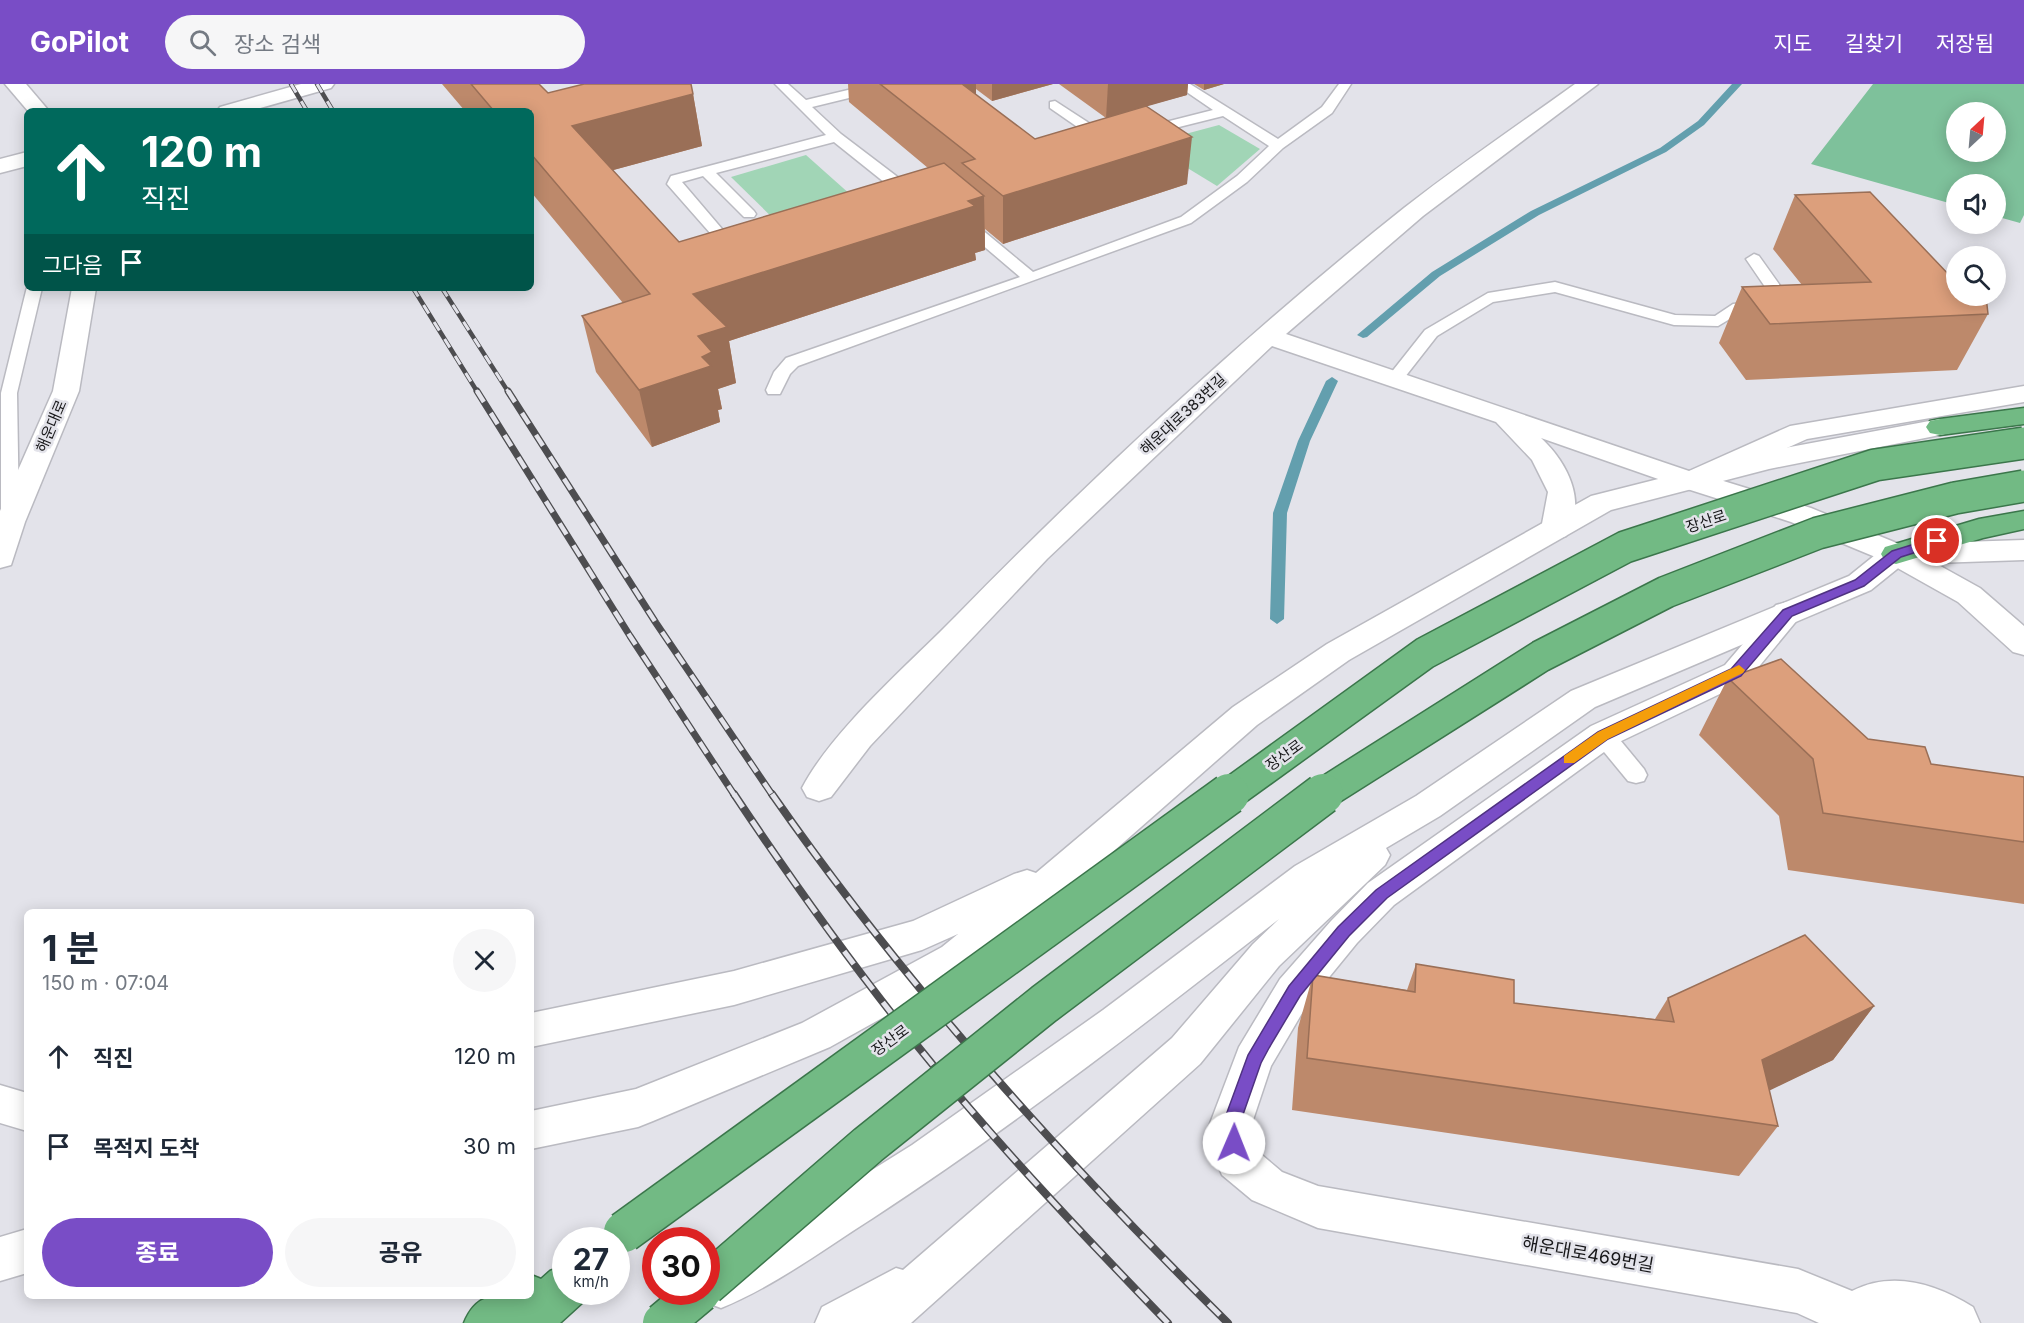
<!DOCTYPE html>
<html lang="ko">
<head>
<meta charset="utf-8">
<style>
	:root { --surface:#fff; --page:#f6f6f7; --text:#1f2937; --muted:#747a83; --accent:#794dc6 }
	body { margin:0; font-family:Inter,"Noto Sans KR",sans-serif; background:var(--page); color:var(--text); height:100vh; display:flex; flex-direction:column; font-size:22px; white-space:nowrap }
	* { box-sizing:border-box; margin:0 }
	p { font-size:20px; color:var(--muted) }
	.icon { flex:none; width:33px; height:33px; fill:none; stroke:currentColor; stroke-width:2; stroke-linecap:round; stroke-linejoin:round }
	.map { position:relative; flex:1; overflow:hidden }
	.details { position:absolute; left:24px; top:825px; width:510px; height:390px; display:flex; flex-direction:column; background:var(--surface); border-radius:9px; box-shadow:0 3px 15px #0003 }
	.details>* { flex:none }
	.hud { position:absolute; left:24px; top:24px; width:510px; height:183px; border-radius:9px; box-shadow:0 3px 15px #0003; background:#00695c; color:#fff; overflow:hidden }
	.needle { width:39px; rotate:26deg }
	.buttons { position:absolute; left:1946px; top:18px; display:grid; gap:12px }
	.buttons a { display:grid; place-items:center; width:60px; height:60px; border-radius:50%; background:var(--surface); box-shadow:0 3px 15px #0003; font-size:30px }
	.speed { position:absolute; left:552px; top:1143px; display:flex; gap:12px; font-size:30px; font-weight:700; text-align:center }
	.speed>* { display:grid; place-content:center; width:78px; height:78px; border-radius:50%; background:var(--surface); box-shadow:0 3px 15px #0003; line-height:1 }
	.speed small { font-size:15px; font-weight:400 }
	.speed .limit { border:9px solid #d22; background:#fff; color:#111 }
	.pin { position:absolute; display:grid; place-items:center; width:51px; height:51px; color:#fff; margin:-26px; border:3px solid #fff; border-radius:50%; box-shadow:0 2px 6px #0007 }
	.me { position:absolute; width:66px; margin:-33px; rotate:1deg; stroke-linejoin:round; filter:drop-shadow(0 0 4px #0008) }
	.turn { display:flex; align-items:center; gap:21px; height:126px; padding:0 18px; font-size:27px }
	.turn .icon { width:78px; height:78px; stroke-width:2.5 }
	.turn b { display:block; font-size:42px; line-height:51px }
	.then { display:flex; align-items:center; height:57px; padding:0 18px; background:#0003; gap:12px; font-size:22px }
	.round { display:grid; place-items:center; flex:none; width:63px; height:63px; border-radius:32px; background:var(--page) }
	.head { display:flex; align-items:center; justify-content:space-between; height:102px; padding:0 18px }
	h1 { font-size:36px; font-weight:700; line-height:45px }
	.primary-button { display:flex; gap:12px; margin-top:auto; padding:12px 18px }
	.primary-button a { flex:1; height:69px; border-radius:36px; background:var(--accent); color:#fff; font-size:24px; font-weight:700; line-height:69px; text-align:center }
	.primary-button a+a { background:var(--page); color:var(--text) }
	ul { padding:0; list-style:none }
	li { display:flex; align-items:center; gap:18px; height:90px; padding:0 18px }
	li div { flex:1 }
	li b { display:block; font-size:22px }
	li em { font-style:normal }
	header { display:flex; align-items:center; gap:36px; box-sizing:border-box; height:84px; padding:0 30px; background:var(--accent); color:#fff }
	header strong { font-size:28px }
	nav { display:flex; gap:33px; margin-inline-start:auto; font-size:21px }
	.search { width:420px; height:54px; background:var(--page); display:flex; align-items:center; gap:15px; box-sizing:border-box; padding:0 21px; border-radius:33px; color:var(--muted); font-size:22px }
	.map>svg:first-child { display:block }
	.green { fill:#a1d5b6 }
	.forest { fill:#7ec19b; fill-rule:evenodd }
	.lines { fill:none; stroke-linecap:round; stroke-linejoin:round }
	.stream { fill:#639fae; fill-rule:evenodd }
	.service-casing { stroke:#babac1; stroke-width:3 }
	.minor-casing { stroke:#babac1; stroke-width:3 }
	.secondary-casing { stroke:#babac1; stroke-width:3 }
	.trunk-casing { stroke:#3b764b; stroke-width:3 }
	.service { fill:#fff; fill-rule:evenodd }
	.minor { fill:#fff; fill-rule:evenodd }
	.secondary { fill:#fff; fill-rule:evenodd }
	.trunk { fill:#72ba84; fill-rule:evenodd }
	.rail-far2-casing { stroke:#4d4d50; stroke-width:4.5 }
	.rail-far1-casing { stroke:#4d4d50; stroke-width:7 }
	.rail-casing { stroke:#4d4d50; stroke-width:8 }
	.rail-far2 { stroke:#e3e3ea; stroke-width:3; stroke-dasharray:10; stroke-linecap:butt }
	.rail-far1 { stroke:#e3e3ea; stroke-width:4.5; stroke-dasharray:13; stroke-linecap:butt }
	.rail { stroke:#e3e3ea; stroke-width:5; stroke-dasharray:16; stroke-linecap:butt }
	.trunk-bridge-far1-casing { stroke:#3b764b; stroke-width:34; stroke-linecap:butt }
	.trunk-bridge-casing { stroke:#3b764b; stroke-width:43; stroke-linecap:butt }
	.trunk-bridge-far1 { stroke:#72ba84; stroke-width:31 }
	.trunk-bridge { stroke:#72ba84; stroke-width:40 }
	.wall { fill:#bd896b }
	.shaded-wall { fill:#9a6f57 }
	.building { fill:#dc9f7c; stroke:#9a6f57; stroke-width:1.5 }
	.route { fill:#794dc6; stroke:#4f3281; stroke-width:1.5 }
	.slow { fill:#f59e0b }
	.labels { text-anchor:middle; dominant-baseline:central; stroke-width:5; stroke-linejoin:round; paint-order:stroke }
	.street-label { font-size:15px; fill:#18181a; stroke:#e3e3ea }
	.near-street-label { font-size:18px; fill:#18181a; stroke:#e3e3ea }
</style>
</head>
<body>
<header>
<strong>GoPilot</strong>
<div class="search"><svg class="icon" aria-label="search" viewBox="0 0 24 24"><circle cx="10" cy="10" r="6"/><path d="M15 15l6 6"/></svg>장소 검색</div>
<nav><a>지도</a><a>길찾기</a><a>저장됨</a></nav>
</header>
<div class="map">
<svg width="2024" height="1239" viewBox="0 0 2024 1239">
	<rect width="100%" height="100%" fill="#e3e3ea"/>
	<!-- green -->
	<g class="green">
		<path d="M1219 41 1260 65 1217 102 1148 60Z"/>
		<path d="M806 71 861 120 783 144 731 93Z"/>
	</g>
	<!-- forest -->
	<path class="forest" d="M1873 0H2024V131L2020 139 1995 132V100H1956V121L1811 80ZM1956 28H1995V68H1956Z"/>
	<g class="lines">
		<!-- stream -->
		<g class="stream">
			<path d="M1732 0H1742L1704 41 1666 68 1539 131 1440 192 1367 253 1363 254 1357 251 1432 188 1531 127 1660 64 1698 37Z"/>
			<path d="M1332 293 1338 297 1310 357 1287 429 1284 535 1277 540 1270 535 1273 429 1298 357 1326 297Z"/>
		</g>
		<defs>
			<g id="service">
				<path d="M775 0H788L806 16 873 0H895L894 3 812 23 841 50 916 107 918 110 916 113 904 114 834 58 716 89 754 127 756 130 754 133H744L703 92 682 98 728 152 746 156 749 159 746 162 731 164 718 158 667 100 671 92 826 51Z"/>
				<path d="M1175 0H1190L1278 55 1322 23 1339 0H1351L1332 29 1283 64 1247 98 1191 139 798 282 790 290 780 310H768L766 306 774 288 786 274 1020 193 959 141 957 138 959 135H969L1033 188 1181 133 1237 92 1269 62 1223 32 1147 51 1142 50V44L1213 26Z"/>
				<path d="M1055 17 1112 54V60H1102L1050 24V18Z"/>
				<path d="M1754 170 1759 172 1791 217 1793 220 1791 223 1743 227 1718 242 1674 241 1555 208 1493 218 1437 252 1401 298H1389L1387 294 1425 246 1488 209 1555 198 1675 231 1715 232 1733 220 1774 216 1746 175Z"/>
				<path d="M27 203 42 204 17 309 19 431 10 437 1 431V309Z"/>
				<path d="M1603 643 1611 645 1644 685 1647 691 1644 697 1636 699 1628 697 1595 657 1592 651 1595 645Z"/>
			</g>
			<g id="minor">
				<path d="M301 0H334L331 4 250 27H217L220 23Z"/>
				<path d="M1575 0H1598L1423 132 1286 250 1689 387 1790 342 2024 302V318L1807 355 1717 395 1811 424 1899 460 2024 456V476L1935 479 1980 504 2024 542V571L2013 568 1958 518 1885 477 1791 438 1681 403 1541 354C1567 378 1588 418 1566 452L1556 455 1546 452 1541 445 1548 408 1532 376 1496 338 1272 262 1047 475 870 662 831 713 819 717 807 713 802 704C833 645 908 581 956 532 1097 388 1247 249 1404 124 1459 81 1518 41 1575 0Z"/>
				<path d="M27 68V82L0 89V75Z"/>
				<path d="M1787 518 1798 521 1803 529 1747 597 1615 660 1394 821 1357 859 1308 919 1271 982 1251 1042 1256 1066 1282 1088 1318 1102 1798 1185 1852 1207C1893 1186 1936 1200 1973 1223L1980 1239H1819L1797 1229 1318 1144 1252 1116 1222 1091 1216 1077 1209 1042 1239 963 1280 895 1331 837 1368 799 1591 642 1725 581 1776 521Z"/>
			</g>
			<g id="secondary">
				<path d="M5 0H26L49 27H28Z"/>
				<path d="M72 204H96L79 307 25 438 11 481 0 484V427L53 307Z"/>
				<path d="M1940 335 1950 337 1954 343 1950 349 1769 385 1611 426 1349 576 1257 641 1091 787 970 885 830 963 653 1037 638 1043 531 1065V1027L636 1005 802 939 942 863 958 850 922 866 734 921 531 963V929L734 887 913 837 1014 790 1027 786 1036 789 1233 623 1327 560 1591 412 1769 367Z"/>
				<path d="M1896 460 1907 463 1911 470 1907 477 1871 506 1595 623 1440 732 1386 764 1390 771 1385 781 1279 882 1200 980 911 1239H815L822 1223 896 1184 903 1186 1172 954 1253 860 1279 835C1147 938 1014 1042 873 1134 824 1165 775 1202 721 1224L705 1218 701 1208H706V1185L755 1159 912 1061 1103 926 1295 782 1416 712 1571 607 1849 492 1885 463Z"/>
				<path d="M0 1001 27 1009V1047L0 1039Z"/>
				<path d="M27 1145V1189L0 1197V1153Z"/>
			</g>
			<g id="trunk">
				<path d="M2024 324V340L1940 351 1930 349 1926 343 1930 337 1940 335Z"/>
				<path d="M2024 427V445L1983 454 1896 480 1885 477 1881 470 1885 463 1979 435Z"/>
				<path d="M566 1181V1208H587L582 1219 560 1239H464C478 1205 499 1212 531 1212V1191L541 1195 550 1187Z"/>
			</g>
		</defs>
		<!-- service casing -->
		<use href="#service" class="service-casing"/>
		<!-- minor casing -->
		<use href="#minor" class="minor-casing"/>
		<!-- secondary casing -->
		<use href="#secondary" class="secondary-casing"/>
		<!-- trunk casing -->
		<use href="#trunk" class="trunk-casing"/>
		<!-- service -->
		<use href="#service" class="service"/>
		<!-- minor -->
		<use href="#minor" class="minor"/>
		<!-- secondary -->
		<use href="#secondary" class="secondary"/>
		<!-- trunk -->
		<use href="#trunk" class="trunk"/>
		<defs>
			<g id="rail-far2">
				<path d="M291 0 307 27"/>
				<path d="M317 0 333 27"/>
				<path d="M413 204 478 309"/>
				<path d="M442 204 509 309"/>
			</g>
			<g id="rail-far1">
				<path d="M477 307 630 552 735 712"/>
				<path d="M508 307 656 539 773 712"/>
			</g>
			<g id="rail">
				<path d="M734 710C796 803 862 895 933 981 1007 1071 1087 1155 1168 1239"/>
				<path d="M772 710C906 902 1062 1075 1228 1239"/>
			</g>
		</defs>
		<!-- rail-far2 casing -->
		<use href="#rail-far2" class="rail-far2-casing"/>
		<!-- rail-far1 casing -->
		<use href="#rail-far1" class="rail-far1-casing"/>
		<!-- rail casing -->
		<use href="#rail" class="rail-casing"/>
		<!-- rail-far2 -->
		<use href="#rail-far2" class="rail-far2"/>
		<!-- rail-far1 -->
		<use href="#rail-far1" class="rail-far1"/>
		<!-- rail -->
		<use href="#rail" class="rail"/>
		<defs>
			<g id="trunk-bridge-far1">
				<path d="M1227 712 1425 569 1625 463 1875 381 2024 359"/>
				<path d="M1320 712 1541 572 1666 508 1818 449 1955 414 2024 402"/>
			</g>
			<g id="trunk-bridge">
				<path d="M624 1148 1229 710"/>
				<path d="M706 1201 868 1061 1044 920 1323 710"/>
				<path d="M663 1239 700 1208"/>
			</g>
		</defs>
		<!-- trunk-bridge-far1 casing -->
		<use href="#trunk-bridge-far1" class="trunk-bridge-far1-casing"/>
		<!-- trunk-bridge casing -->
		<use href="#trunk-bridge" class="trunk-bridge-casing"/>
		<!-- trunk-bridge-far1 -->
		<use href="#trunk-bridge-far1" class="trunk-bridge-far1"/>
		<!-- trunk-bridge -->
		<use href="#trunk-bridge" class="trunk-bridge"/>
	</g>
	<!-- wall -->
	<g class="wall">
		<path d="M442 0H539L548 9 693 10 702 62 613 86 679 158 928 84 849 18 848 0H1053L992 17 976 5V11L1035 55 1106 34 1059 0H1188L1187 11 1146 22 1187 100 1003 160 985 145V166L975 169 976 176 729 257 736 299 718 305 722 325 718 326 720 338 652 363 596 288 582 232 623 219 531 108V27H465Z"/>
		<path d="M1194 0H1224L1204 6Z"/>
		<path d="M1795 111 1988 230 1957 286 1746 296 1719 259 1742 203 1802 201 1773 165Z"/>
		<path d="M1728 594 1868 655 1931 680 2024 693V820L1788 786 1779 732 1699 651Z"/>
		<path d="M1416 880 1514 919 1655 935 1668 914 1874 922 1833 976 1769 1006 1778 1042 1739 1092 1292 1026 1298 944 1313 891 1407 906Z"/>
	</g>
	<!-- shaded-wall -->
	<g class="shaded-wall">
		<path d="M942 0H976V21Z"/>
		<path d="M992 0H1053L992 17Z"/>
		<path d="M1108 0H1188L1187 11 1106 34Z"/>
		<path d="M1204 0H1224L1204 6Z"/>
		<path d="M693 10 702 62 584 94 572 42Z"/>
		<path d="M1192 53 1187 100 1003 160V112Z"/>
		<path d="M984 112 985 166 975 169 976 176 729 257 736 299 718 305 722 325 718 326 720 338 652 363 639 306 698 252 693 210Z"/>
		<path d="M1874 922 1833 976 1725 1028 1762 976Z"/>
	</g>
	<!-- building -->
	<g class="building">
		<path d="M471 0H539L548 9 584 0H691L693 10 572 42 679 158 944 79 984 112 968 117 975 122 693 210 727 243 698 252 712 268 702 273 711 282 639 306 582 232 650 210 531 70V27H494Z"/>
		<path d="M880 0H962L1035 55 1146 22 1192 53 1003 112 962 79 975 75Z"/>
		<path d="M1870 108 1952 194H1956V212H1986L1988 230 1770 240 1742 203 1871 198 1795 111Z"/>
		<path d="M1781 575 1868 655 1925 663 1931 680 2024 693V758L1823 729 1813 675 1728 594Z"/>
		<path d="M1805 851 1874 922 1762 976 1778 1042 1307 974 1313 891 1415 908 1416 880 1514 896V919L1674 938 1668 914Z"/>
	</g>
	<!-- route -->
	<path class="route" d="M1937 453 1944 457 1942 460 1901 473 1864 502 1792 532 1741 592 1608 655 1387 814 1349 852 1300 912 1269 964 1261 979 1239 1042 1243 1059 1240 1065 1234 1067 1228 1065 1222 1042 1248 971 1289 902 1338 843 1376 806 1598 648 1731 585 1783 526 1855 496 1892 467Z"/>
	<!-- slow -->
	<path class="slow" d="M1739 581 1745 586 1743 589 1608 655 1574 679H1564V672L1598 648Z"/>
	<g class="labels">
		<!-- street labels -->
		<g class="street-label">
			<text transform="translate(1183 330) rotate(-43)">해운대로383번길</text>
			<text transform="translate(51 342) rotate(-67)">해운대로</text>
			<text transform="translate(1706 437) rotate(-18)">장산로</text>
			<text transform="translate(1284 671) rotate(-36)">장산로</text>
			<text transform="translate(890 956) rotate(-36)">장산로</text>
		</g>
		<!-- near-street labels -->
		<g class="near-street-label">
			<text transform="translate(1588 1170) rotate(10)">해운대로469번길</text>
		</g>
	</g>
</svg>
<div class="buttons">
<a><svg class="needle" viewBox="-14 -14 28 28"><path d="M0-13l5 13h-10z" fill="#e53935"/><path d="M0 13l5-13h-10z" fill="#747a83"/></svg></a>
<a><svg class="icon" aria-label="sound" viewBox="0 0 24 24"><path d="M4 9h4l5-4v14l-5-4H4zM17 9q2 3 0 6"/></svg></a>
<a><svg class="icon" aria-label="search" viewBox="0 0 24 24"><circle cx="10" cy="10" r="6"/><path d="M15 15l6 6"/></svg></a>
</div>
<div class="speed"><div>27<small>km/h</small></div><div class="limit">30</div></div>
<div class="pin" style="left:1937px;top:457px;background:#d93025"><svg class="icon" aria-label="arrive" viewBox="0 0 24 24"><path d="M6 21V4h12l-3 4 3 4H6"/></svg></div>
<svg class="me" style="left:1234px;top:1059px" viewBox="-20 -20 40 40"><circle r="19" fill="#fff"/><path d="M0-13L10 11 0 6-10 11z" fill="#794dc6"/></svg>
<div class="hud">
<div class="turn"><svg class="icon" aria-label="ahead" viewBox="0 0 24 24"><path d="M12 20V5M6 11l6-6 6 6"/></svg><div><b>120 m</b>직진</div></div>
<div class="then">그다음<svg class="icon" aria-label="arrive" viewBox="0 0 24 24"><path d="M6 21V4h12l-3 4 3 4H6"/></svg></div>
</div>
<section class="details">
<div class="head"><div><h1>1 분</h1><p>150 m · 07:04</p></div><a class="round"><svg class="icon" aria-label="close" viewBox="0 0 24 24"><path d="M6 6l12 12M18 6L6 18"/></svg></a></div>
<ul>
<li><svg class="icon" aria-label="ahead" viewBox="0 0 24 24"><path d="M12 20V5M6 11l6-6 6 6"/></svg><div><b>직진</b></div><em>120 m</em></li>
<li><svg class="icon" aria-label="arrive" viewBox="0 0 24 24"><path d="M6 21V4h12l-3 4 3 4H6"/></svg><div><b>목적지 도착</b></div><em>30 m</em></li>
</ul>
<div class="primary-button"><a>종료</a><a>공유</a></div>
</section>
</div>
</body>
</html>
